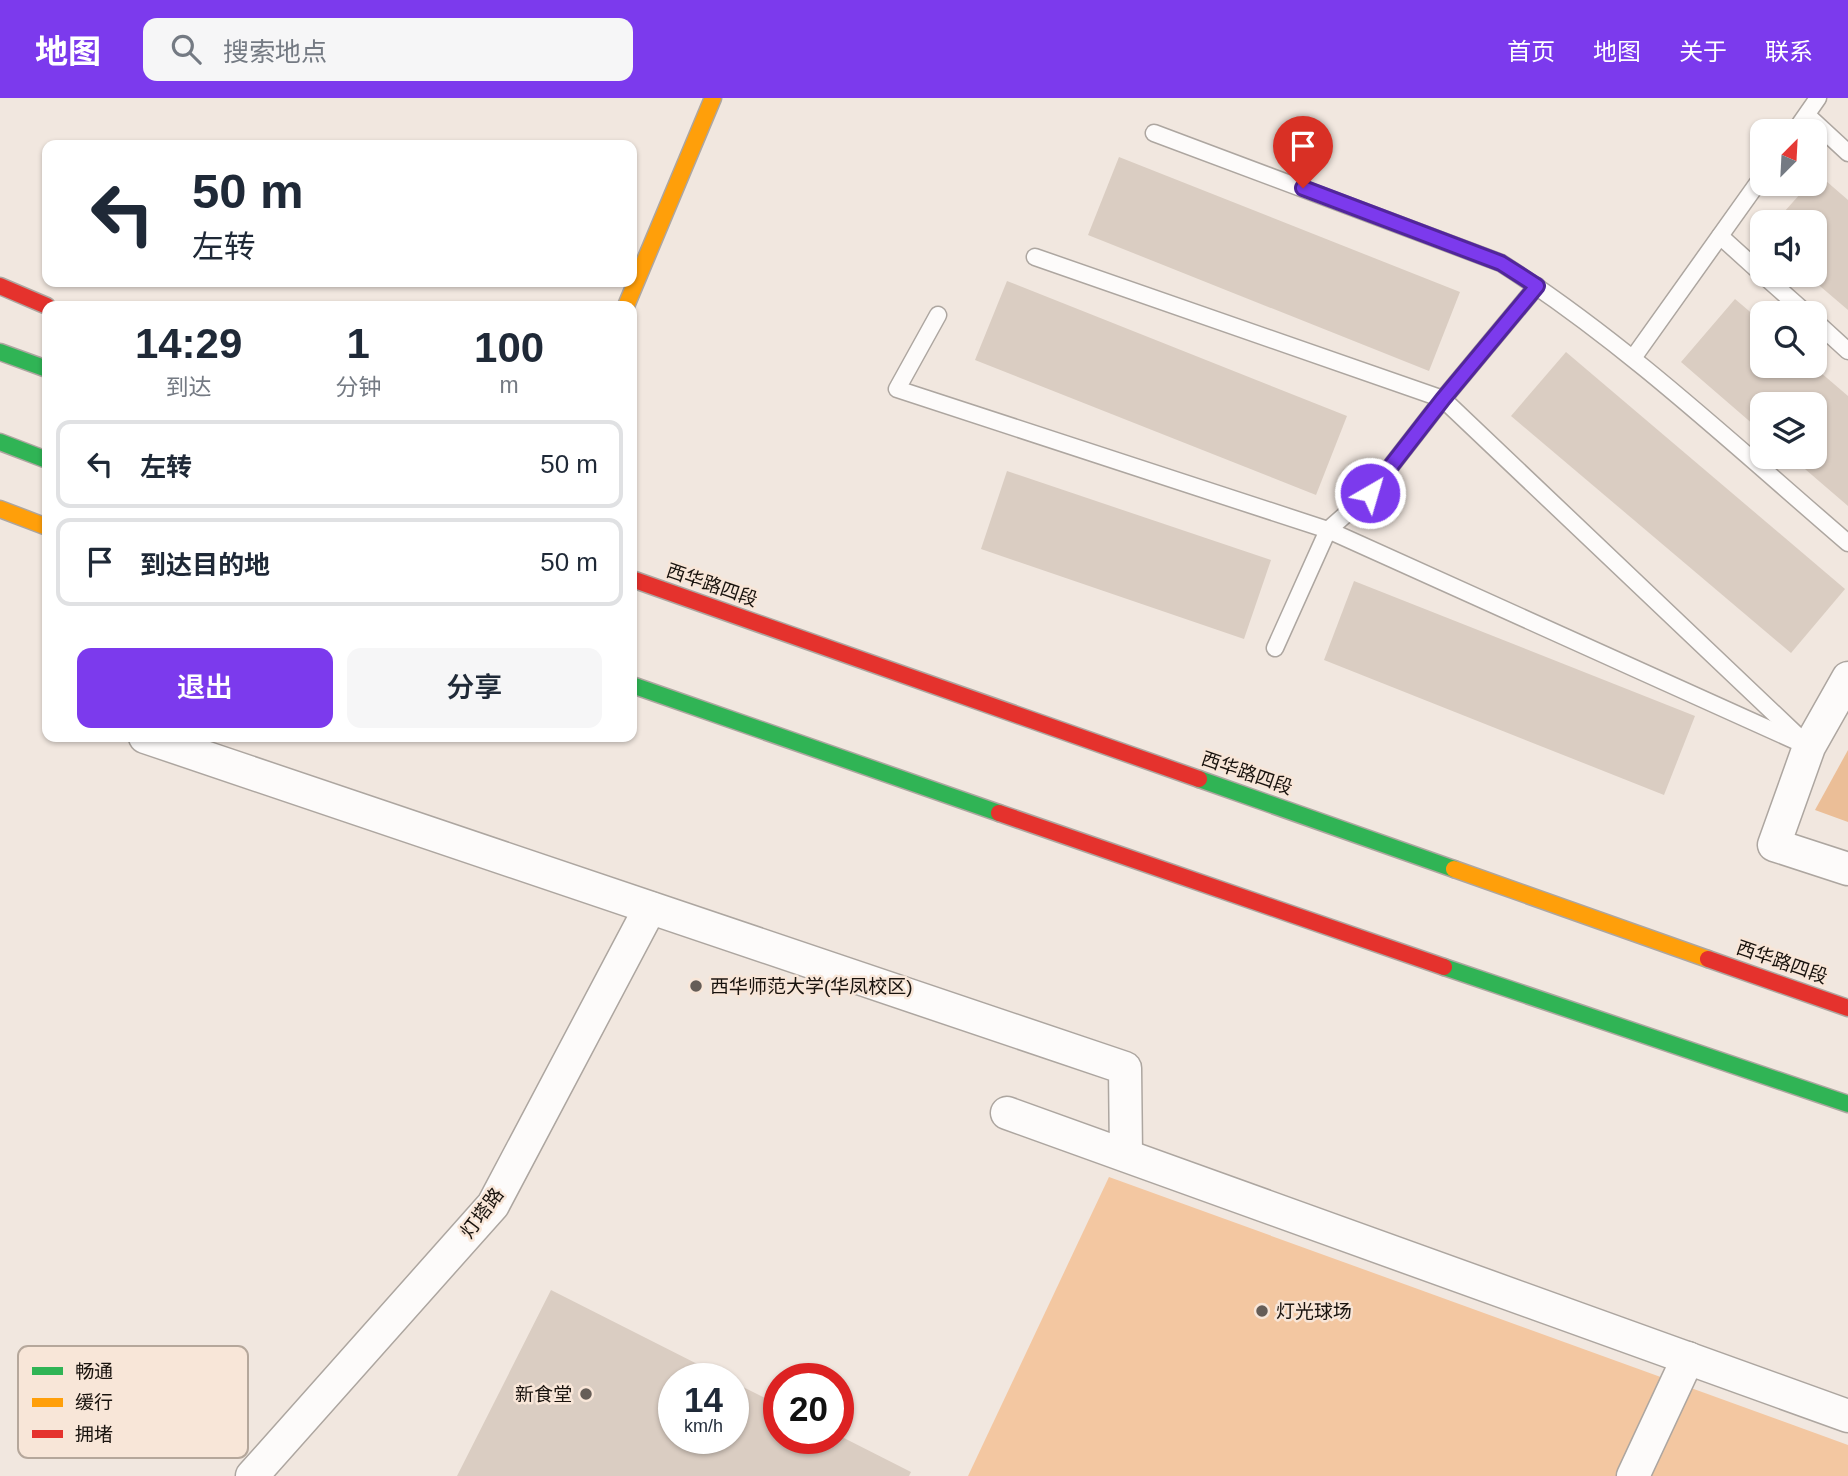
<!DOCTYPE html>
<html lang="zh">
<head>
<meta charset="utf-8">
<style>
	:root { --surface:#fff; --page:#f6f6f7; --text:#1f2937; --muted:#747a83; --line:#e0e1e3; --accent:#7c3aed }
	body { margin:0; font-family:Arial,"Noto Sans SC",sans-serif; background:var(--page); color:var(--text); height:100vh; display:flex; flex-direction:column; font-size:26px; white-space:nowrap }
	* { box-sizing:border-box; margin:0 }
	p { font-size:23px; color:var(--muted) }
	.icon { flex:none; width:38px; height:38px; fill:none; stroke:currentColor; stroke-width:2; stroke-linecap:round; stroke-linejoin:round }
	.map { position:relative; flex:1; overflow:hidden }
	.details { position:absolute; left:42px; top:203px; width:595px; height:441px; display:flex; flex-direction:column; background:var(--surface); border-radius:14px; box-shadow:0 2px 5px #0004 }
	.details>* { flex:none }
	.guide { position:absolute; left:42px; top:42px; width:595px; height:147px; border-radius:14px; box-shadow:0 2px 5px #0004; background:#fff; color:var(--text); overflow:hidden }
	.needle { width:46px; rotate:24deg }
	.controls { position:absolute; left:1750px; top:21px; display:grid; gap:14px }
	.controls a { display:grid; place-items:center; width:77px; height:77px; border-radius:14px; background:var(--surface); box-shadow:0 2px 5px #0004; font-size:35px }
	.speed { position:absolute; left:658px; top:1265px; display:flex; gap:14px; font-size:35px; font-weight:700; text-align:center }
	.speed>* { display:grid; place-content:center; width:91px; height:91px; border-radius:50%; background:var(--surface); box-shadow:0 2px 5px #0004; line-height:1 }
	.speed small { font-size:18px; font-weight:400 }
	.speed .limit { border:10px solid #d22; background:#fff; color:#111 }
	.pin { position:absolute; display:grid; place-items:center; width:60px; height:60px; color:#fff; margin:-72px -30px; border-radius:50% 50% 50% 0; rotate:-45deg; box-shadow:0 0 7px #0007 }
	.pin .icon { rotate:45deg }
	.me { position:absolute; width:77px; margin:-38px; rotate:38deg; stroke-linejoin:round; filter:drop-shadow(0 0 5px #0008) }
	.turn { display:flex; align-items:center; gap:24px; height:147px; padding:0 35px; font-size:32px }
	.turn .icon { width:91px; height:91px; stroke-width:2.5 }
	.turn b { display:block; font-size:49px; line-height:60px }
	.eta { display:flex; justify-content:space-evenly; align-items:center; height:119px; text-align:center }
	.eta b { font-size:42px; font-weight:600; line-height:49px }
	.cta { display:flex; gap:14px; margin-top:auto; padding:14px 35px }
	.cta a { flex:1; height:80px; border-radius:14px; background:var(--accent); color:#fff; font-size:28px; font-weight:600; line-height:80px; text-align:center }
	.cta a+a { background:var(--page); color:var(--text) }
	ul { padding:0; list-style:none }
	li { display:flex; align-items:center; gap:21px; height:88px; margin:0 14px 10px; padding:0 21px; border:4px solid var(--line); border-radius:14px }
	li div { flex:1 }
	li b { display:block; font-size:26px }
	li em { font-style:normal }
	header { display:flex; align-items:center; gap:42px; box-sizing:border-box; height:98px; padding:0 35px; background:var(--accent); color:#fff }
	header strong { font-size:33px }
	nav { display:flex; gap:38px; margin-inline-start:auto; font-size:24px }
	.search { width:490px; height:63px; background:var(--page); display:flex; align-items:center; gap:18px; box-sizing:border-box; padding:0 24px; border-radius:14px; color:var(--muted); font-size:26px }
	.map>svg:first-child { display:block }
	.green { fill:#f3c7a1 }
	.forest { fill:#ebbe97 }
	.building { fill:#dacdc2 }
	.lines { fill:none; stroke-linecap:round; stroke-linejoin:round }
	.lane-casing { stroke:#ada6a0; stroke-width:19 }
	.street-casing { stroke:#ada6a0; stroke-width:35 }
	.fast-casing { stroke:#ada6a0; stroke-width:19 }
	.slow-casing { stroke:#ada6a0; stroke-width:19 }
	.jam-casing { stroke:#ada6a0; stroke-width:19 }
	.lane { stroke:#fdfbfa; stroke-width:16 }
	.street { stroke:#fdfbfa; stroke-width:32 }
	.fast { stroke:#30b455; stroke-width:16 }
	.slow { stroke:#ff9f0a; stroke-width:16 }
	.jam { stroke:#e5322d; stroke-width:16 }
	.route-casing { stroke:#51269a; stroke-width:18 }
	.route { stroke:#7c3aed; stroke-width:12 }
	.poi-dot { fill:#655d57; stroke:#f8e6d8; stroke-width:2.5 }
	.labels { text-anchor:middle; dominant-baseline:central; stroke-width:5; stroke-linejoin:round; paint-order:stroke }
	.street-label { font-size:19px; fill:#19130e; stroke:#f8e6d8 }
	.poi-label { font-size:19px; fill:#19130e; stroke:#f8e6d8; text-anchor:start }
	.key { fill:#f8e6d8; stroke:#b5a79b; stroke-width:2 }
	.key-label { font-size:19px; fill:#19130e }
</style>
</head>
<body>
<header>
<strong>地图</strong>
<div class="search"><svg class="icon" aria-label="search" viewBox="0 0 24 24"><circle cx="10" cy="10" r="6"/><path d="M15 15l6 6"/></svg>搜索地点</div>
<nav><a>首页</a><a>地图</a><a>关于</a><a>联系</a></nav>
</header>
<div class="map">
<svg width="1848" height="1378" viewBox="0 0 1848 1378">
	<rect width="100%" height="100%" fill="#f1e7df"/>
	<!-- green -->
	<path class="green" d="M1109 1079 1848 1347V1378H968Z"/>
	<!-- forest -->
	<path class="forest" d="M1848 652V724L1815 712Z"/>
	<!-- building -->
	<g class="building">
		<path d="M1119 59 1460 194 1429 273 1088 137Z"/>
		<path d="M1818 76 1848 102V212L1807 177H1815V124H1775L1809 86H1815V79Z"/>
		<path d="M1007 183 1347 318 1316 397 975 262Z"/>
		<path d="M1735 201 1762 224V268H1813L1848 298V408L1791 359H1815V306H1762V334L1681 264Z"/>
		<path d="M1566 254 1845 491 1791 555 1511 318Z"/>
		<path d="M1007 373 1271 462 1244 541 981 451Z"/>
		<path d="M1354 483 1695 618 1664 697 1324 562Z"/>
		<path d="M551 1192 727 1281H674V1340H733V1284L779 1307V1340H838V1337L911 1374 909 1378H457Z"/>
	</g>
	<g class="lines">
		<defs>
			<g id="lane">
				<path d="M1807 17 1848 55"/>
				<path d="M1795 33 1818 0"/>
				<path d="M1154 35 1501 165C1626 245 1735 348 1848 445"/>
				<path d="M1720 138 1762 176"/>
				<path d="M1035 159 1443 301 1800 640"/>
				<path d="M1763 177 1806 215"/>
				<path d="M938 217 897 291 1328 432 1809 649"/>
				<path d="M1815 223 1848 253"/>
				<path d="M1633 260 1762 79"/>
				<path d="M1275 550 1328 432 1370 395 1443 301 1537 188"/>
			</g>
			<g id="street">
				<path d="M1848 580 1809 649 1774 747 1848 771"/>
				<path d="M145 639 1125 970 1126 1057"/>
				<path d="M1007 1015 1848 1318"/>
				<path d="M252 1378 493 1107 650 810"/>
				<path d="M1633 1378 1688 1260"/>
			</g>
			<g id="fast">
				<path d="M0 254 47 271"/>
				<path d="M0 344 47 362"/>
				<path d="M632 587 999 715"/>
				<path d="M1199 681 1454 771"/>
				<path d="M1444 869 1848 1006"/>
			</g>
			<g id="slow">
				<path d="M626 208 713 0"/>
				<path d="M0 411 47 429"/>
				<path d="M1454 771 1708 861"/>
			</g>
			<g id="jam">
				<path d="M0 188 47 208"/>
				<path d="M632 481 1199 681"/>
				<path d="M999 715 1444 869"/>
				<path d="M1708 861 1848 910"/>
			</g>
		</defs>
		<!-- lane casing -->
		<use href="#lane" class="lane-casing"/>
		<!-- street casing -->
		<use href="#street" class="street-casing"/>
		<!-- fast casing -->
		<use href="#fast" class="fast-casing"/>
		<!-- slow casing -->
		<use href="#slow" class="slow-casing"/>
		<!-- jam casing -->
		<use href="#jam" class="jam-casing"/>
		<!-- lane -->
		<use href="#lane" class="lane"/>
		<!-- street -->
		<use href="#street" class="street"/>
		<!-- fast -->
		<use href="#fast" class="fast"/>
		<!-- slow -->
		<use href="#slow" class="slow"/>
		<!-- jam -->
		<use href="#jam" class="jam"/>
	</g>
	<g class="lines">
		<defs>
			<path id="route" d="M1303 90 1501 165 1537 188 1443 301 1370 395"/>
		</defs>
		<!-- route casing -->
		<use href="#route" class="route-casing"/>
		<!-- route -->
		<use href="#route" class="route"/>
	</g>
	<!-- markers -->
	<g class="poi-dot">
		<circle cx="696" cy="888" r="7"/>
		<circle cx="1262" cy="1213" r="7"/>
		<circle cx="586" cy="1296" r="7"/>
	</g>
	<g class="labels">
		<!-- street labels -->
		<g class="street-label">
			<text transform="translate(712 487) rotate(19)">西华路四段</text>
			<text transform="translate(1247 675) rotate(19)">西华路四段</text>
			<text transform="translate(1782 864) rotate(19)">西华路四段</text>
			<text transform="translate(482 1115) rotate(-53)">灯塔路</text>
		</g>
		<!-- poi labels -->
		<g class="poi-label">
			<text x="710" y="888">西华师范大学(华凤校区)</text>
			<text x="1276" y="1213">灯光球场</text>
			<text x="572" y="1296" text-anchor="end">新食堂</text>
		</g>
	</g>
	<!-- legend -->
	<rect x="18" y="1248" width="230" height="112" rx="10" class="key"/>
	<rect x="32" y="1269" width="31" height="8" fill="#30b455"/>
	<rect x="32" y="1300" width="31" height="9" fill="#ff9f0a"/>
	<rect x="32" y="1332" width="31" height="8" fill="#e5322d"/>
	<g class="key-label">
		<text x="75" y="1280">畅通</text>
		<text x="75" y="1311">缓行</text>
		<text x="75" y="1343">拥堵</text>
	</g>
</svg>
<div class="controls">
<a><svg class="needle" viewBox="-14 -14 28 28"><path d="M0-13l5 13h-10z" fill="#e53935"/><path d="M0 13l5-13h-10z" fill="#747a83"/></svg></a>
<a><svg class="icon" aria-label="sound" viewBox="0 0 24 24"><path d="M4 9h4l5-4v14l-5-4H4zM17 9q2 3 0 6"/></svg></a>
<a><svg class="icon" aria-label="search" viewBox="0 0 24 24"><circle cx="10" cy="10" r="6"/><path d="M15 15l6 6"/></svg></a>
<a><svg class="icon" aria-label="layers" viewBox="0 0 24 24"><path d="M12 4l9 5-9 5-9-5zM3 14l9 5 9-5"/></svg></a>
</div>
<div class="speed"><div>14<small>km/h</small></div><div class="limit">20</div></div>
<div class="pin" style="left:1303px;top:90px;background:#d93025"><svg class="icon" aria-label="arrive" viewBox="0 0 24 24"><path d="M6 21V4h12l-3 4 3 4H6"/></svg></div>
<svg class="me" style="left:1370px;top:395px" viewBox="-20 -20 40 40"><circle r="17" fill="#7c3aed" stroke="#fff" stroke-width="3"/><path d="M0-11L8 9 0 5-8 9z" fill="#fff"/></svg>
<div class="guide">
<div class="turn"><svg class="icon" aria-label="left" viewBox="0 0 24 24"><path d="M17 20v-9H6M10 6l-5 5 5 5"/></svg><div><b>50 m</b>左转</div></div>
</div>
<section class="details">
<div class="eta">
<div><b>14:29</b><p>到达</p></div>
<div><b>1</b><p>分钟</p></div>
<div><b>100</b><p>m</p></div>
</div>
<ul>
<li><svg class="icon" aria-label="left" viewBox="0 0 24 24"><path d="M17 20v-9H6M10 6l-5 5 5 5"/></svg><div><b>左转</b></div><em>50 m</em></li>
<li><svg class="icon" aria-label="arrive" viewBox="0 0 24 24"><path d="M6 21V4h12l-3 4 3 4H6"/></svg><div><b>到达目的地</b></div><em>50 m</em></li>
</ul>
<div class="cta"><a>退出</a><a>分享</a></div>
</section>
</div>
</body>
</html>
